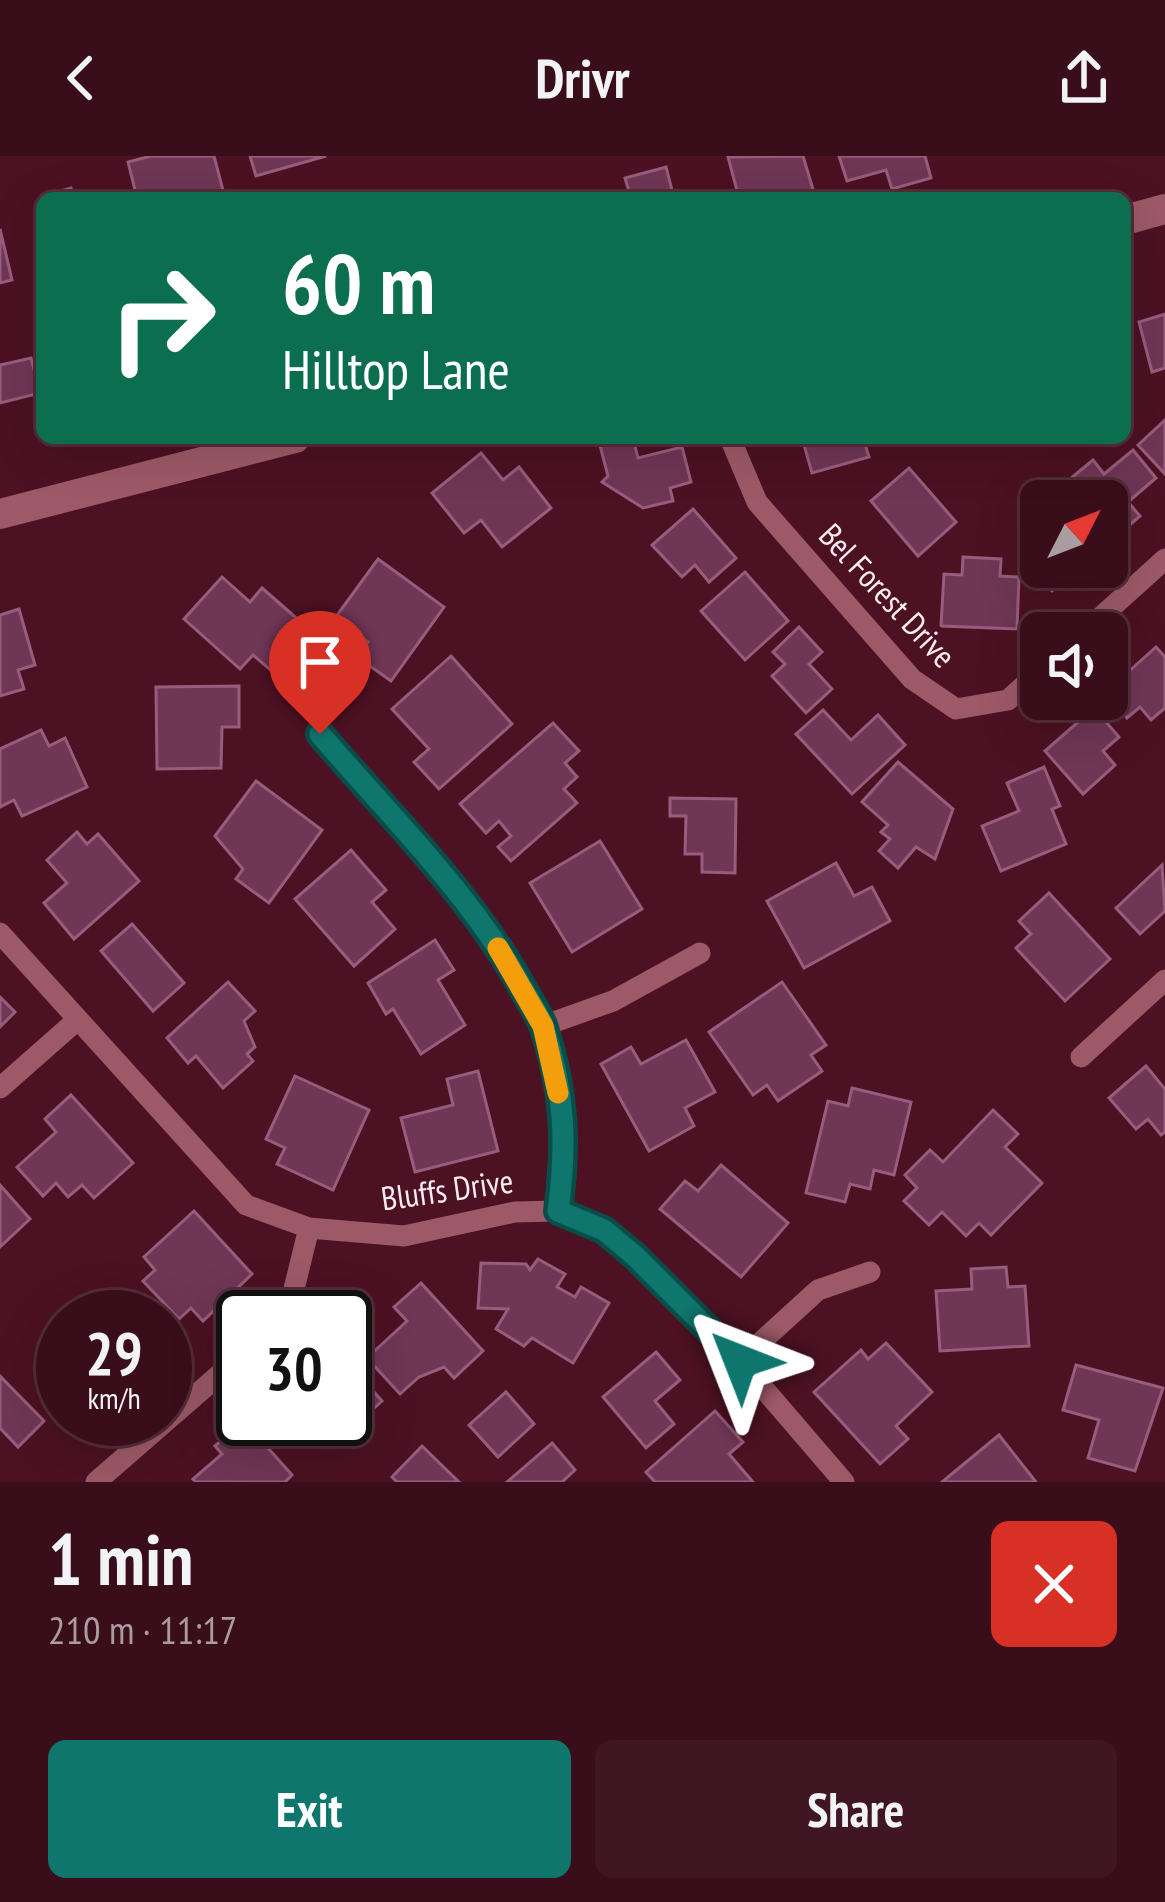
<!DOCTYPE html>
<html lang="en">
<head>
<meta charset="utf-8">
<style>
	:root { --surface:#390d1a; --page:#401623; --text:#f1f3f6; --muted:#ab9ca2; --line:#532d39; --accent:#0f766e }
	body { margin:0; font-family:"PT Sans Narrow",sans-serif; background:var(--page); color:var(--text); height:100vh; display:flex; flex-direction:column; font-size:45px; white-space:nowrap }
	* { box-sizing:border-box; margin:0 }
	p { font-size:39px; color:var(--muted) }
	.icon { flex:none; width:66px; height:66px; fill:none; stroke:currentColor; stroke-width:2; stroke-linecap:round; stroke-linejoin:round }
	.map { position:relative; height:1326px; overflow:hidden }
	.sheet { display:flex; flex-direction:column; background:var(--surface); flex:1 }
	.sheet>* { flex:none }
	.top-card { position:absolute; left:36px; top:36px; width:1095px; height:252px; border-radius:18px; box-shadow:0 12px 48px #0002,0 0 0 3px var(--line); background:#0b6e4f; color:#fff; overflow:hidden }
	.needle { width:78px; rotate:48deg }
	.controls { position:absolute; left:1020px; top:324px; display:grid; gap:24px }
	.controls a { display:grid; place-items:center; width:108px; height:108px; border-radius:18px; background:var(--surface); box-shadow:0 12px 48px #0002,0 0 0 3px var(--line); font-size:60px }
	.speed { position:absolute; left:36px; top:1134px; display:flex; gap:24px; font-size:60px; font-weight:700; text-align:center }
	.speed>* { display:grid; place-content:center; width:156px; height:156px; border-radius:50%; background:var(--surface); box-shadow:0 12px 48px #0002,0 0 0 3px var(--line); line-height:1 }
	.speed small { font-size:30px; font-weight:400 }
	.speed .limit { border:6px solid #111; border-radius:18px; background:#fff; color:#111 }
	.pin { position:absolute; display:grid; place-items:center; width:102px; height:102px; color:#fff; margin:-123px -51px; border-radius:50% 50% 50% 0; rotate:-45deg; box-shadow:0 0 12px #0007 }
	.pin .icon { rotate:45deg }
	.me { position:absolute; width:132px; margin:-66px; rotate:315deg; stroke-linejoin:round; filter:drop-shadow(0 0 9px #0008) }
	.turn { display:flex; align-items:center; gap:42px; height:252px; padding:0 48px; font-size:54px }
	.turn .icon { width:156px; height:156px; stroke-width:2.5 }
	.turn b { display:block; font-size:84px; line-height:102px }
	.round { display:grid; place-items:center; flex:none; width:126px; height:126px; border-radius:18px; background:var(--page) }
	.overview { display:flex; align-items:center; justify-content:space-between; height:204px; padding:0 48px }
	h1 { font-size:72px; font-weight:700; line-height:90px }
	.primary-button { display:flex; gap:24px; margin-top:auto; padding:24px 48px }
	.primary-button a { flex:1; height:138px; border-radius:18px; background:var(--accent); color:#fff; font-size:48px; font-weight:700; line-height:138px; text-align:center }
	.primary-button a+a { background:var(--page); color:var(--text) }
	header { display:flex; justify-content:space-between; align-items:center; height:156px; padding:0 48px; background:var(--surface); font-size:54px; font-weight:700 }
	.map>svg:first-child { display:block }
	.building { fill:#6f3655; stroke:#995c7c; stroke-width:3 }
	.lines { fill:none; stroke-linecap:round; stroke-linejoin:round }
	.street { stroke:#9d5967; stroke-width:21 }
	.secondary { stroke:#9d5967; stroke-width:30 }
	.route-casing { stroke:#0a4d48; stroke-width:30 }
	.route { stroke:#0f766e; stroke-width:21 }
	.slow { stroke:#f59e0b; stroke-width:21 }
	.labels { text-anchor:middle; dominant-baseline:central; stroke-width:12; stroke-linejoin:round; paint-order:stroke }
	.street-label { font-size:33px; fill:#feedf0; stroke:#4c1122 }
</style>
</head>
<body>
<header><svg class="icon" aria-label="back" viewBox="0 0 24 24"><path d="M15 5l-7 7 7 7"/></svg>Drivr<svg class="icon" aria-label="share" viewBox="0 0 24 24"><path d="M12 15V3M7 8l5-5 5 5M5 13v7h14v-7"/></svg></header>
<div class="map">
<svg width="1165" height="1326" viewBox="0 0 1165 1326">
	<rect width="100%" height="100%" fill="#4c1122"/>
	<!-- building -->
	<g class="building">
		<path d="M151 0H214L225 42H137L128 6Z"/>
		<path d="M250 0H326L256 20Z"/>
		<path d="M803 0 815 40 739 42 728 1Z"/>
		<path d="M839 0H925L931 22 892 33 886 14 847 25Z"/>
		<path d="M666 11 674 42H631L625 22Z"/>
		<path d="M71 32 74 42H50L49 38Z"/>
		<path d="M0 73 12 124 0 127Z"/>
		<path d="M1165 158V212L1152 216 1139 166Z"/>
		<path d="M31 202 40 237 0 247V209Z"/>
		<path d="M1165 264V318L1138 289Z"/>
		<path d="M598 282H633L638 302 682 291 691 326 670 332 673 345 643 352 602 326 608 320Z"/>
		<path d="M802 282H863L869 301 812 317Z"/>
		<path d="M1133 294 1156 322 1128 346 1140 360 1112 384 1107 378V345H1079L1064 328 1093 304 1104 318Z"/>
		<path d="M481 297 503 324 519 311 551 352 502 391 481 364 464 377 432 337Z"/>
		<path d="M909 312 956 366 918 400 871 345Z"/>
		<path d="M693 353 736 402 709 426 695 409 682 421 652 389Z"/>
		<path d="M1041 379V411H1079L1052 435 1019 398Z"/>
		<path d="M963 401 1001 403 1000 420 1019 421 1017 473 941 470 944 418 962 419Z"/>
		<path d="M378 403 444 451 391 525 357 501 368 486 335 462Z"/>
		<path d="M745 416 788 465 745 504 701 455Z"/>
		<path d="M222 421 250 446 262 432 318 481 281 523 253 499 240 513 184 463Z"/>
		<path d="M19 453 35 509 18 514 24 533 0 540V459Z"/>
		<path d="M799 471 822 496 809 508 832 533 806 557 772 520 785 508 773 496Z"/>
		<path d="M1156 491 1165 501V552L1151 564 1140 551 1127 562 1107 535Z"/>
		<path d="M451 500 512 568 439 633 414 606 429 593 392 553Z"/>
		<path d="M239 530V571H222L221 612 157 613 156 531Z"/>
		<path d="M1094 552 1119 581 1103 595 1115 609 1083 638 1045 595Z"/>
		<path d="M823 554 851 584 878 559 905 589 852 638 796 578Z"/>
		<path d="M553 567 579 595 565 607 577 621 564 633 577 647 511 705 498 691 511 680 499 665 486 677 460 648Z"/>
		<path d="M41 574 49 590 65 582 87 631 22 660 14 644 0 651V593Z"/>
		<path d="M898 606 953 653 935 703 916 691 898 712 879 695 890 683 881 676 888 669 862 646Z"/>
		<path d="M1044 611 1060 650 1052 653 1066 688 1001 715 982 670 1019 655 1007 627Z"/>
		<path d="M256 625 322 674 269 747 236 723 243 713 215 680Z"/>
		<path d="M670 642 736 643 735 717 702 716V698H685L686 660H670Z"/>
		<path d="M77 676 87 688 98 678 139 725 74 783 44 747 67 727 47 704Z"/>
		<path d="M600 685 642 753 572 796 530 727Z"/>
		<path d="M351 694 386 734 372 746 395 773 354 810 295 743Z"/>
		<path d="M836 707 854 740 872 731 890 765 804 812 767 745Z"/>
		<path d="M1162 709 1165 755 1140 778 1116 752Z"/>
		<path d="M1049 737 1110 803 1065 845 1016 792 1031 778 1019 765Z"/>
		<path d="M132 768 184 827 153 855 101 795Z"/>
		<path d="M435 784 454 814 438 824 465 869 421 898 393 853 386 858 368 827Z"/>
		<path d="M228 826 255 855 244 865 255 891 247 898 253 905 223 932 196 900 188 907 167 882Z"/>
		<path d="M782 826 826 889 811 899 822 915 778 945 767 929 753 939 709 876Z"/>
		<path d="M0 841 15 856 0 871Z"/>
		<path d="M686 884 715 936 685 952 694 970 649 995 601 908 631 891 641 908Z"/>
		<path d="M1146 910 1165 933V976L1161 979 1148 963 1136 973 1109 942Z"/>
		<path d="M478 915 498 995 415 1016 401 962 453 949 447 923Z"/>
		<path d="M295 920 369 954 333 1034 277 1008 285 992 266 983Z"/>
		<path d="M852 932 911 946 894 1019 874 1014 870 1033 850 1028 845 1046 806 1037 828 945 848 950Z"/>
		<path d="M71 939 133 1007 94 1042 82 1029 68 1041 56 1027 43 1040 17 1011 56 976 45 963Z"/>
		<path d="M993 954 1018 978 1005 991 1042 1027 991 1079 979 1067 966 1080 942 1056 929 1069 904 1045 917 1032 905 1019 930 994 943 1006Z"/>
		<path d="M721 1009 788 1067 741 1121 660 1053 685 1025 698 1035Z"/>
		<path d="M0 1029 30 1063 0 1091Z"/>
		<path d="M194 1055 252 1118 203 1165 191 1152 179 1163 143 1125 155 1114 144 1101Z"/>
		<path d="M538 1103 565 1118 557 1131 575 1141 581 1131 609 1147 573 1207 532 1182 524 1190 496 1173 508 1153 478 1152 481 1107 526 1108 530 1114Z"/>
		<path d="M1006 1111 1008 1131 1025 1130 1029 1190 940 1195 936 1135 972 1133 971 1113Z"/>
		<path d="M421 1127 483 1195 454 1222 444 1211 419 1221 400 1238 367 1202 407 1165 394 1151Z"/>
		<path d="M123 1141 139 1161H99Z"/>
		<path d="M886 1187 932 1236 896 1270 908 1283 880 1308 814 1236 861 1194 868 1203Z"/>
		<path d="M656 1196 680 1224 655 1245 674 1268 646 1292 603 1241Z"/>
		<path d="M345 1204 382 1245 353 1271 345 1261Z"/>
		<path d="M1076 1209 1163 1232 1135 1315 1088 1302 1099 1264 1063 1254Z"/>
		<path d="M0 1220 44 1265 18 1291 0 1272Z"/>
		<path d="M506 1236 534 1268 498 1301 469 1269Z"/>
		<path d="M715 1255 743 1286 729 1298 753 1326H655L646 1316Z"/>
		<path d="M289 1263H325L305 1281Z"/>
		<path d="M244 1265 292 1319 285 1326H196L193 1323 222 1298 215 1290Z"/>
		<path d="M999 1279 1036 1326H942Z"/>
		<path d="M552 1287 575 1314 562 1326H507Z"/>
		<path d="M422 1290 459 1326H397L392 1321Z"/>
	</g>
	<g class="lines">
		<!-- street -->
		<g class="street">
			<path d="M730 282 757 346 912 523 956 553 1008 544 1041 514"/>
			<path d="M1083 477 1165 403"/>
			<path d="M320 578C389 659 470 737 522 831 529 844 539 858 544 872 565 935 568 990 558 1055"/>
			<path d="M0 777 246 1049 309 1072 404 1080 515 1056 558 1055 604 1074 635 1100 740 1205 844 1326"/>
			<path d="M543 870 613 845 700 797"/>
			<path d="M1081 901 1165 824"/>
			<path d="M0 932 76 865"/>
			<path d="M277 1161 293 1137 309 1072"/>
			<path d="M740 1205 818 1134 870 1116"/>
			<path d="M96 1326 243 1198"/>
		</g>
		<!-- secondary -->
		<g class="secondary">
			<path d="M1125 64 1165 53"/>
			<path d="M0 358 295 282"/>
		</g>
	</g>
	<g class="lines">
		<defs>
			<path id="route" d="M320 578C389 659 470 737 522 831 529 844 539 858 544 872 565 937 567 989 558 1055L604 1074 635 1100 740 1205"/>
		</defs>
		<!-- route casing -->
		<use href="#route" class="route-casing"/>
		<!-- route -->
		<use href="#route" class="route"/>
		<!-- slow -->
		<path class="slow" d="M498 792 543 870 558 937"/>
	</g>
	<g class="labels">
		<!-- street labels -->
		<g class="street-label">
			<text transform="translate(888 439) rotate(47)">Bel Forest Drive</text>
			<text transform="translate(447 1033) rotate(-8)">Bluffs Drive</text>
		</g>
	</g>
</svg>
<div class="controls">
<a><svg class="needle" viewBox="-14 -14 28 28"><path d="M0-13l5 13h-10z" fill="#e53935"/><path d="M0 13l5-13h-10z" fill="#ab9ca2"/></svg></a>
<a><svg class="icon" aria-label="sound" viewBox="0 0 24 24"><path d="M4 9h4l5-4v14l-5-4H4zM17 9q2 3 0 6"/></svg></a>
</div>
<div class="speed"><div>29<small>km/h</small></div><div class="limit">30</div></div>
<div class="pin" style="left:320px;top:578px;background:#d93025"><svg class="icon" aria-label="arrive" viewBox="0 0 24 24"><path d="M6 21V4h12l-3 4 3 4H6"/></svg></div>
<svg class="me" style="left:740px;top:1205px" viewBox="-20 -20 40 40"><path d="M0-17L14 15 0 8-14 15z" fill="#0f766e" stroke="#fff" stroke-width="4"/></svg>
<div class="top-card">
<div class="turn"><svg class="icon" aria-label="right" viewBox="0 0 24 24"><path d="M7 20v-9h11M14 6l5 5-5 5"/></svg><div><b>60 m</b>Hilltop Lane</div></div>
</div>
</div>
<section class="sheet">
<div class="overview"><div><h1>1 min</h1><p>210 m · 11:17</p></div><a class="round" style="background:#d93025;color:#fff"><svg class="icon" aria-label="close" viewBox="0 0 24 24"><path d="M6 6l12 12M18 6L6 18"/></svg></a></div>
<div class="primary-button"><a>Exit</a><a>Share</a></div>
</section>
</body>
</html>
